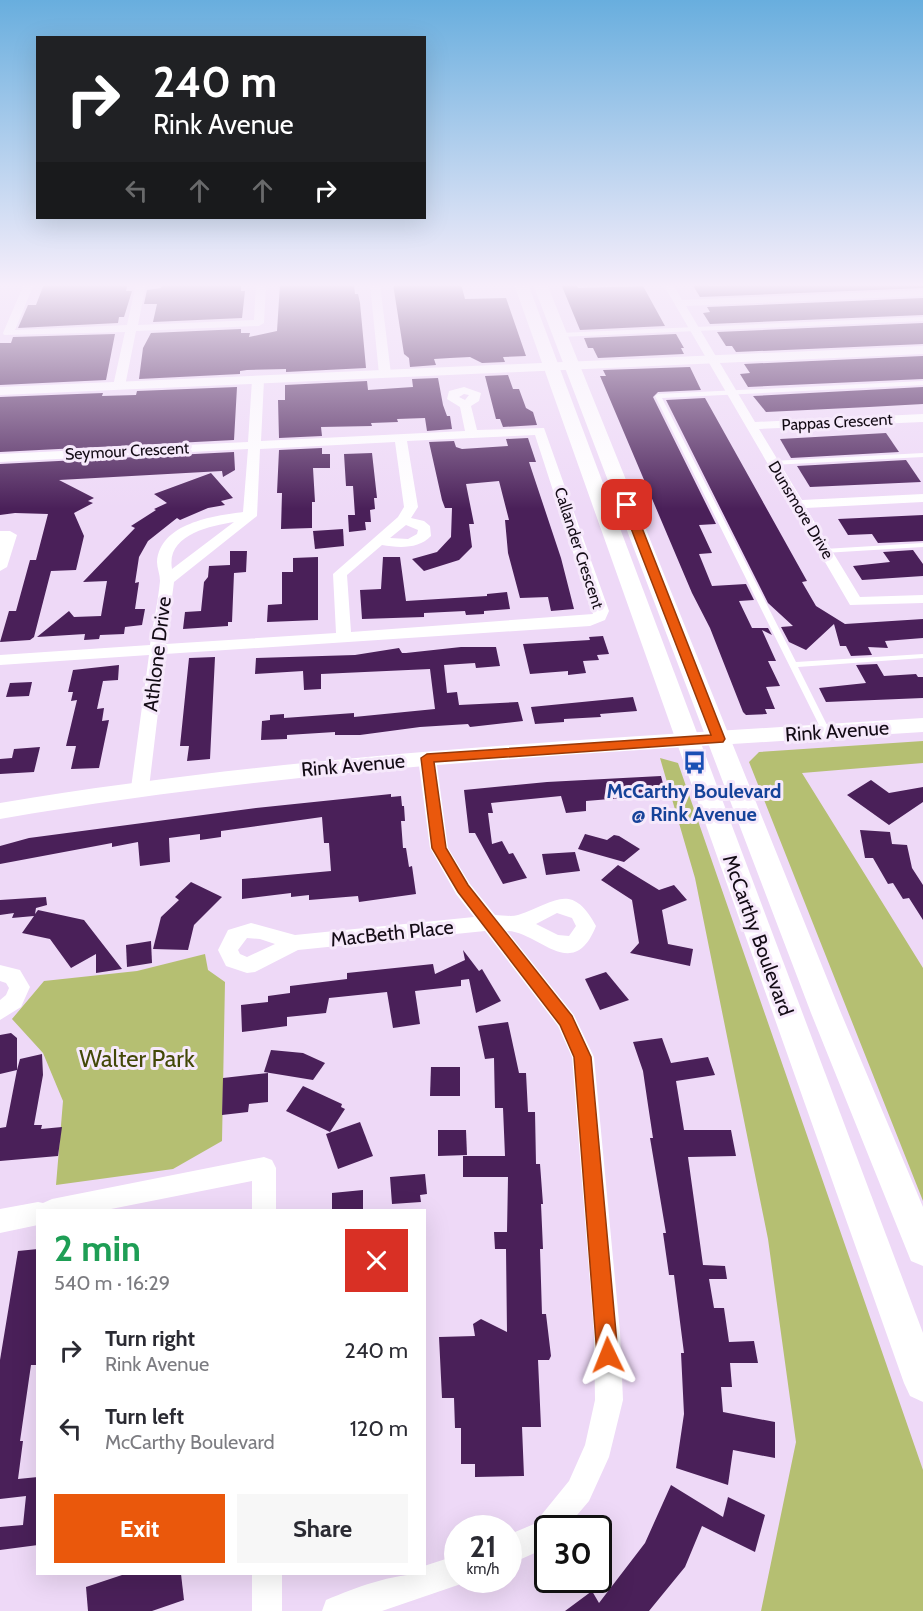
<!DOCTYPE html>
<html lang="en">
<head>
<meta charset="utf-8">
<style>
	:root { --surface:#fff; --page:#f7f7f7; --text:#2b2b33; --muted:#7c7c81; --accent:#ea580c }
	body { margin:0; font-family:Cabin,sans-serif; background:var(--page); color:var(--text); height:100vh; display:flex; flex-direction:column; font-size:22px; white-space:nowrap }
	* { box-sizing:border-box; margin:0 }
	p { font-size:20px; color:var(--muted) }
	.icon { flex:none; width:33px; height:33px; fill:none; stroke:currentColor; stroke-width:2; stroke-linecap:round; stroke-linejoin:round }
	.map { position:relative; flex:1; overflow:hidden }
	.details { position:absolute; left:36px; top:1209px; width:390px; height:366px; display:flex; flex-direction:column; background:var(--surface); border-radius:0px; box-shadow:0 6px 24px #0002 }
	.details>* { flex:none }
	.top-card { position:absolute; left:36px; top:36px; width:390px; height:183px; border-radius:0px; box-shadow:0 6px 24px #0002; background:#202124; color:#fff; overflow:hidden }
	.speed { position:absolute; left:444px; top:1515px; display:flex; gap:12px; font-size:30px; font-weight:700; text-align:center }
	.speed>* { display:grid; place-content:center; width:78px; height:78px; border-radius:50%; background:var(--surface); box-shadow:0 6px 24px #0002; line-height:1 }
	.speed small { font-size:15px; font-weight:400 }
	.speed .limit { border:3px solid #111; border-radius:9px; background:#fff; color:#111 }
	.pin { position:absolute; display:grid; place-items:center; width:51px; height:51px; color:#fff; margin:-26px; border-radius:12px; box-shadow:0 3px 9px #0006 }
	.me { position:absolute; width:66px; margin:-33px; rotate:358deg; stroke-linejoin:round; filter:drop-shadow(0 0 4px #0008) }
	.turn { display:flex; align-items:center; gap:21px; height:126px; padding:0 18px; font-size:27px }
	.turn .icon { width:78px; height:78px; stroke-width:2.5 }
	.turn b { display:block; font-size:42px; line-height:51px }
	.lanes { display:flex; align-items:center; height:57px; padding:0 18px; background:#0003; justify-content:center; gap:30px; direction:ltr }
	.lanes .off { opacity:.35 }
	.round { display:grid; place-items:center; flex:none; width:63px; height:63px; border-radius:0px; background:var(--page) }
	.summary { display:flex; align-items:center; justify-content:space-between; height:102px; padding:0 18px }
	h1 { font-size:36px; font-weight:800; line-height:45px; color:#1e9e55 }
	.button { display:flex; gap:12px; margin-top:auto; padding:12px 18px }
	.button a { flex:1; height:69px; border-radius:0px; background:var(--accent); color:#fff; font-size:24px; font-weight:800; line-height:69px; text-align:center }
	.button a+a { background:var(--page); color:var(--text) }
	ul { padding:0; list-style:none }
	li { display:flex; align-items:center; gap:18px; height:78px; padding:0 18px }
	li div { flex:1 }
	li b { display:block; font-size:22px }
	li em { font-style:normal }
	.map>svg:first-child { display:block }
	.green { fill:#b5bf72 }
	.building { fill:#4a2059 }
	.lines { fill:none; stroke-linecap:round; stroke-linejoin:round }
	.service { fill:#fff; fill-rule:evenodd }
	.minor { fill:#fff; fill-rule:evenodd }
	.tertiary { fill:#fff; fill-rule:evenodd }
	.secondary { fill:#fff; fill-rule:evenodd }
	.route { fill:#ea580c; stroke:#983908; stroke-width:1.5 }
	.labels { text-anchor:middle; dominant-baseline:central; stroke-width:6; stroke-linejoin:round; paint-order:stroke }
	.far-street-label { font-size:16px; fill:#130b15; stroke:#f6e9fb }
	.street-label { font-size:20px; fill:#130b15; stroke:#f6e9fb }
	.transit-label { font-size:20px; font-weight:bold; fill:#164399; stroke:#f6e9fb }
	.near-park-label { font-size:24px; fill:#434808; stroke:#f6e9fb }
</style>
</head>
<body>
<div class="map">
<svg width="923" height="1611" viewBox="0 0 923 1611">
	<rect width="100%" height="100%" fill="#eed9f7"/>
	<!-- green -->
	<g class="green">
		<path d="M923 741V763L802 773 923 968V1201L749 762 759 752Z"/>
		<path d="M660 758 678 763 923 1470V1611H761L796 1442 768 1239 695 878Z"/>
		<path d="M205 954 208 970 225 982 222 1141 173 1169 56 1185 63 1101 43 1053 12 1019 44 981 137 971Z"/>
	</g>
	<!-- building -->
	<g class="building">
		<path d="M44 284H128L126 291H132L124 317H119L118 323 18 328 28 305H36Z"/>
		<path d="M162 284H241V291H245L242 318 153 322 157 304H144L147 290 161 288Z"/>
		<path d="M280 284 354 285 355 294H358L360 303 366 368 286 372V369L247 370 240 371V374L139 379 143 348 151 333 241 329V333H250L249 337 277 331Z"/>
		<path d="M393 284H461L465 299 506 298 526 356 503 357 505 362 482 363 470 357 450 358 434 359 436 365 410 367 409 358 404 354Z"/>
		<path d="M561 284H576L578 288 643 286 665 326 580 330Z"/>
		<path d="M692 284H708L710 286 744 284H923V288L700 297Z"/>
		<path d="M923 298V315L710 324 703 313 710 312 707 307Z"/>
		<path d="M923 323V344L736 352 732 346H726L717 332Z"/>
		<path d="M115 334 106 380 0 385V343H11L13 337Z"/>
		<path d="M676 334 684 348H681L684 354 598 358 593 348H588L584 338Z"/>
		<path d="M923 356V379L748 387 740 374 750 373 744 364Z"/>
		<path d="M690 367 701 390 658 392 653 397 716 524 699 525 712 553 699 554 712 586 746 584 754 600 739 601 752 628H768L772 635 762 630 776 661H768L780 686 766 687 775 709H765L767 714 746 715 743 712 710 628 692 593 600 376H606L603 370Z"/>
		<path d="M508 375 513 389H519L526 408 533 412 537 425 503 427 500 419H496L485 376Z"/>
		<path d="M438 378 443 405 447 416H450L452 429 427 431 425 418 397 419 398 422 371 423 372 426 321 427 322 436 279 438 278 400H285V385L367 381 368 390 413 387 412 379Z"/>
		<path d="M237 387 234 440 0 452V397L103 393 102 396 136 395 137 391Z"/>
		<path d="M923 387V404L869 407 766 412 753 396Z"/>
		<path d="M705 398 807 581 802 582 816 606 845 624 923 619V638L885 641 888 648 868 647 872 655 851 656 846 646H840L834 624 806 650 789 642 781 627 793 626 768 603 666 400Z"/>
		<path d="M886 433 899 452 791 458 780 439Z"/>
		<path d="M528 438 536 462H529L561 558 574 609 551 611 548 597 520 598 508 553 505 520H509L499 481 466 484 474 524H469L472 547 459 560 424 571 412 559 437 552 451 537 452 508H445L442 500 429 442 454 441 456 447 462 449 508 446 506 439Z"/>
		<path d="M322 448V454H330V468H313L315 502H312V528L281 529 282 493H277L279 450Z"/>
		<path d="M234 452 235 470 223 477 222 471 59 480 94 498 88 501 93 503 74 513 84 536 76 570 51 571 34 637 30 640 0 642 9 611H16L30 560H36L48 514 15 513 0 515V464Z"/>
		<path d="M372 453 377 498H374L375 509 370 510 371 522H365L366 530 349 532 348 515H355L353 486H346L344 454Z"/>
		<path d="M906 460 921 482 810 487 797 466Z"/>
		<path d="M211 473 233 498 221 501 225 505 208 508 180 520 177 518 148 541 139 557 135 583 139 582 135 609H145L142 625 125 627 124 634 100 635 99 639 84 640 85 634 37 637 69 611 74 617 101 616 107 581 83 582 135 528 131 526 156 510 154 509 167 503 154 494Z"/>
		<path d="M923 515V541L878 543 872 534 848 535 838 519Z"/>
		<path d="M343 529 344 546 315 549 313 531Z"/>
		<path d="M913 550 923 564V576L862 580 853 566 890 562 883 552Z"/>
		<path d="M230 551H247L246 572 234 573 232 622H228V626L183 629 185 612 201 611 204 582 208 577 209 566 230 565Z"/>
		<path d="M318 557V620L267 622 268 605 282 604V572H293V558Z"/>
		<path d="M383 557H400L406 601 487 596V594L507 592 510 609 484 611V614L466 615 465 611 424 613V617L362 619 360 590 381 589Z"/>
		<path d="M603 636 609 654 597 655 599 660 583 661 586 673 568 675V671L530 674 523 644 590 640 589 637Z"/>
		<path d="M461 647H496L500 666 476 668 475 663 444 665 447 693 457 692 459 705 518 702 523 721 470 727 468 724 420 727 360 735H335V732L287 735V739L261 740 262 721 270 720V715L284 714V718L354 713V717L435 709 430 669 321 674V689L304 690 303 671 255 674 256 658 355 655 399 648 402 653H406Z"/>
		<path d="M215 657 210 759 187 761 189 746H180L189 658Z"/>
		<path d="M877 664 884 676 916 674 918 677H923V698L826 702 819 688 866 683 856 665Z"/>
		<path d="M119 665 118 680 103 681 97 709 104 708 102 721 109 720 99 768 71 769 76 746H66L77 700 71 701 73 692H68L73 670Z"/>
		<path d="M32 682 29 696 6 697 10 683Z"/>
		<path d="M633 697 637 711 600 714 601 717 564 719V722L535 724 531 707Z"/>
		<path d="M40 747 34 772 0 774V759L12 758 14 749Z"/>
		<path d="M661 776 666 795 621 794 622 798 586 801V811L566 813 561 796 491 803 493 813H488L492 844 502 841 509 854 513 853 527 878 503 884 475 833H469L464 790 547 782Z"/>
		<path d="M871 780 889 793 923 787V802L889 825 847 795Z"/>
		<path d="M391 794V797L401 796 402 806H404L405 821H401L403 848H406L409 867 412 866 416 894 359 902 358 896 309 900V895L291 897V893L242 899V879L331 871 329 843H324L322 817 221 831V837L200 840V834L169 838 170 862 140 866 138 842 112 847V843L0 864V846L29 838 256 808Z"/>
		<path d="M860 830 890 832 892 844 907 845 912 868 923 885V920L909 898 903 899 893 883 888 884 873 858H865Z"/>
		<path d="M585 834 607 840 614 835 619 836 640 849 624 862 578 849Z"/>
		<path d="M575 852 580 871 546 875 542 854Z"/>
		<path d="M618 865 659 890 674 885 687 900 662 910 668 944 693 949 690 966 630 953 639 943 632 900 601 880Z"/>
		<path d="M191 882 222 897 194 925 188 950 153 949 161 917 179 900 175 897Z"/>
		<path d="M46 897 47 905 36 908 35 914 38 910 84 920 122 969 96 973V954L71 968 50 939 22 933 34 916 12 918 14 913 0 915V900Z"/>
		<path d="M151 941 152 963 127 967 126 945Z"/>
		<path d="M463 950 479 971 482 969 501 1001 476 1013 469 979 461 980V986L415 991 420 1024 393 1028 387 992 329 998 326 1013 287 1017V1026L242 1032 241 1005 268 1002V996L290 993V986L347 979V973L433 964 435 974 465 960Z"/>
		<path d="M606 972 629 1000 600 1010 585 979Z"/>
		<path d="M508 1022 519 1073H526L528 1112H535L536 1164H540L543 1204H541L543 1249H540L542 1314H546L551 1356 549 1360H538L541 1427H522L524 1476 475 1477V1464H461V1428H455L454 1398H442L439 1337 475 1336 473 1324 481 1319 507 1332 506 1249H495L494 1232H507L508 1177H463V1156H505L503 1108H495L494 1058 485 1059 478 1026Z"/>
		<path d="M11 1033 17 1038V1070L20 1059 42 1054 43 1075 34 1125H42L41 1129 62 1127 58 1156 0 1161V1128L6 1127 17 1070 0 1074V1035Z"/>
		<path d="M662 1038 671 1063 708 1057 715 1075 676 1081 684 1130H731L736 1156 688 1157 703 1265 725 1266 727 1279H709L714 1308H724L729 1342 754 1341 758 1363H730L732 1387H721L723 1412 775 1422V1458L733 1450 728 1485 676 1468 684 1414 681 1353H684L674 1275H669L663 1233H666L650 1138H653L648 1105 643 1071 633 1042Z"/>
		<path d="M271 1050 303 1053 325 1063 313 1080 264 1072Z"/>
		<path d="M431 1067H460V1096H430Z"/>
		<path d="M268 1073V1102L249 1104 248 1112 222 1115 223 1078Z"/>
		<path d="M303 1086 342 1104 341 1107 345 1109 330 1132 286 1111Z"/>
		<path d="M360 1122 373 1156 338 1169 326 1134Z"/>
		<path d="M438 1130H466L467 1155 438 1156Z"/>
		<path d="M425 1174 427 1194 420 1195 421 1202 392 1204 390 1177Z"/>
		<path d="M363 1190V1210H332V1193Z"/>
		<path d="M38 1249V1365H31L20 1441H23L18 1479 38 1477V1545L0 1550V1527L23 1525 26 1496 0 1499V1360L18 1251Z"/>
		<path d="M671 1485 723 1517 728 1497 765 1515 755 1552 702 1526 685 1567 649 1611H565L592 1591 599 1603 645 1543Z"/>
		<path d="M125 1574H181L184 1600 152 1611H88L86 1587Z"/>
	</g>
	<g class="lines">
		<!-- service -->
		<g class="service">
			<path d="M923 317V321L560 337 557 335 560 333Z"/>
			<path d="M923 381V385L662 398 796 662 923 654V658L798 667 830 731 829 733H823L655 396 658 394Z"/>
			<path d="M923 453V457L772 465 769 463 772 461Z"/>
			<path d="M923 543V547L824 553 820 551 824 549Z"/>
		</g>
		<!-- minor -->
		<g class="minor">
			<path d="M24 284H34L15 330 127 325 136 284H146L138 325 254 320 256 284H266L264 323 259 326 136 331 125 386 119 389 113 386 125 332 4 335 3 333Z"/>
			<path d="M370 284H380L391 374 385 377 379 374Z"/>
			<path d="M663 284H673L682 300 923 290V296L686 306 755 422 923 414V422L759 429 802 500 923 494V502L806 508 860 597 923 595V603L850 605Z"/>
			<path d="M258 377 264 380 261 441 465 431 460 407 447 399 449 391 464 387 481 393 479 401 471 406 477 430 544 428 609 611 605 620 590 626 165 654 149 788 146 792H134L131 788 149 655 0 665V655L150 645C153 624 158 602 160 581 160 574 157 568 157 562 160 523 213 516 243 512L248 449 0 462V454L248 442 252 380ZM464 394 469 395 465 400 459 397ZM535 435 593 614 351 632 347 575 382 545C399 548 419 549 431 536L430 526 424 521 411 518 418 507 407 441ZM395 442 404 507 398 517 333 574 336 633 166 644 174 582 257 516 260 449ZM234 522 172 569C166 535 209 526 234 522ZM406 525 418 530 417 534 408 539 390 538Z"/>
			<path d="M0 531H10L17 535 7 567 0 571Z"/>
			<path d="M427 752 436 758 448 848 470 884 495 915C502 915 511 917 518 915 554 904 571 880 596 926 573 984 538 931 507 931L574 1015 594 1057 620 1332 623 1400 609 1457 589 1501 566 1528H548V1547L508 1565V1535L534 1524 569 1481 585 1445 595 1400 594 1332 572 1057 558 1026 485 931 298 950 255 972 247 973 226 966 218 950 228 930 251 923 295 935 474 917 456 894 430 848 418 758ZM557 913 572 918 576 926 569 936 558 935 536 924ZM247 938 260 939 275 944 247 957 240 954 238 950Z"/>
			<path d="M0 965 20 970 30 987 21 1007 0 1020V1000L6 995 9 988 6 983 0 981Z"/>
			<path d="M264 1157 272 1160 276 1168V1210H252V1181L106 1210H38V1225L0 1233V1209L38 1202 43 1203 52 1199Z"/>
			<path d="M458 1555V1580H469L458 1585 382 1611H322L326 1600C357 1587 391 1574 424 1574V1566Z"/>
			<rect x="252" y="1574" width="30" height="37"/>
		</g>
		<!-- tertiary -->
		<g class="tertiary">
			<path d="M923 346V354L0 395V387Z"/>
			<path d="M923 718V732C615 752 305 766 0 819V803C305 752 615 738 923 718Z"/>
		</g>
		<!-- secondary -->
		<g class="secondary">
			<path d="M514 284H528L923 1333V1402L910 1396 904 1383Z"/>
			<path d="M533 284H547L841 1013 923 1207V1266L911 1261 811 1013Z"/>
		</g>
	</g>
	<!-- sky -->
	<linearGradient id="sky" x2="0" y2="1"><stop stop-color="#68aede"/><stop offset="0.56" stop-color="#f7eefb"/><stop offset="1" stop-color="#f7eefb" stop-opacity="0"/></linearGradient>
	<rect width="923" height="509" fill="url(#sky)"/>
	<!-- route -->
	<path class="route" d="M627 502 633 505 725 739 723 742 434 762 446 848 468 885 572 1016 591 1057 618 1355 615 1362 608 1365 600 1362 597 1355 574 1057 560 1025 458 892 432 848 421 758 427 754 711 735 622 505Z"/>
	<!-- icons -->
	<defs>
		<symbol id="bus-bare" viewBox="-9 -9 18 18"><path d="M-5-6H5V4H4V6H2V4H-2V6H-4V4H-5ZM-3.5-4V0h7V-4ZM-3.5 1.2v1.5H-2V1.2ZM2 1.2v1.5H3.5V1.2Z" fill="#1a4fb4" stroke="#f6e9fb" stroke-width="2.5" paint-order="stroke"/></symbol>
	</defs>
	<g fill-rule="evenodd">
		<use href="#bus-bare" x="678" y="746" width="33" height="33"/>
	</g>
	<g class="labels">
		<!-- far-street labels -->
		<g class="far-street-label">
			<text transform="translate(837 422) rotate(-3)">Pappas Crescent</text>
			<text transform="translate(127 451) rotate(-3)">Seymour Crescent</text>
			<text transform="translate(801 510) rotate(59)">Dunsmore Drive</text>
			<text transform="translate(579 548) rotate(72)">Callander Crescent</text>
		</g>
		<!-- street labels -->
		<g class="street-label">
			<text transform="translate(157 654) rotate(-83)">Athlone Drive</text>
			<text transform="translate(837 731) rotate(-4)">Rink Avenue</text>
			<text transform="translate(353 765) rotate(-5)">Rink Avenue</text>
			<text transform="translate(392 933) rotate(-6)">MacBeth Place</text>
			<text transform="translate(758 935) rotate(70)">McCarthy Boulevard</text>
		</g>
		<!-- transit labels -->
		<g class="transit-label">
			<text x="694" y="791">McCarthy Boulevard<tspan x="694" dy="23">@ Rink Avenue</tspan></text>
		</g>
		<!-- near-park labels -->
		<g class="near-park-label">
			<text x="137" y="1058">Walter Park</text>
		</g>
	</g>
</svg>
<div class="speed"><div>21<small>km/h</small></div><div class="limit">30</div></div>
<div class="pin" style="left:627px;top:505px;background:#d93025"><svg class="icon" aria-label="arrive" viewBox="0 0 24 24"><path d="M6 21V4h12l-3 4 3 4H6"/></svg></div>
<svg class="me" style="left:608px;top:1355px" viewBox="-20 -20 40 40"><path d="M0-17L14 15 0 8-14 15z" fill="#ea580c" stroke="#fff" stroke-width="4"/></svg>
<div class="top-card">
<div class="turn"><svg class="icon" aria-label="right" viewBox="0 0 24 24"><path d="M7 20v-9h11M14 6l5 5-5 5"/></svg><div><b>240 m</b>Rink Avenue</div></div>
<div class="lanes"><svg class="icon off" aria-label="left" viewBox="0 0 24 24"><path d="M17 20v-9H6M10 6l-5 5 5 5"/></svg><svg class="icon off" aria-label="ahead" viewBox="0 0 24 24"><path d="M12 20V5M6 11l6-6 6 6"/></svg><svg class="icon off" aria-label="ahead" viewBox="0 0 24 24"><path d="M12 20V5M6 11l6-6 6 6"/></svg><svg class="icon" aria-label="right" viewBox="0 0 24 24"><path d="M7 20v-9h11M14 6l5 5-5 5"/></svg></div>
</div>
<section class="details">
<div class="summary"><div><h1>2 min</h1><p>540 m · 16:29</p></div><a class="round" style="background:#d93025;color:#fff"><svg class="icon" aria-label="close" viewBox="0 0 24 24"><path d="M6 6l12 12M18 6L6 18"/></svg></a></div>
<ul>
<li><svg class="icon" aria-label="right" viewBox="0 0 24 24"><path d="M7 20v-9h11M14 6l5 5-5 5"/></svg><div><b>Turn right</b><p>Rink Avenue</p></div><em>240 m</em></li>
<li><svg class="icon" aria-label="left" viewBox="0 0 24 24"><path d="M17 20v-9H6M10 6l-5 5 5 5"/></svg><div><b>Turn left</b><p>McCarthy Boulevard</p></div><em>120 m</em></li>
</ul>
<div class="button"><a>Exit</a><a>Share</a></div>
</section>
</div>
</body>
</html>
